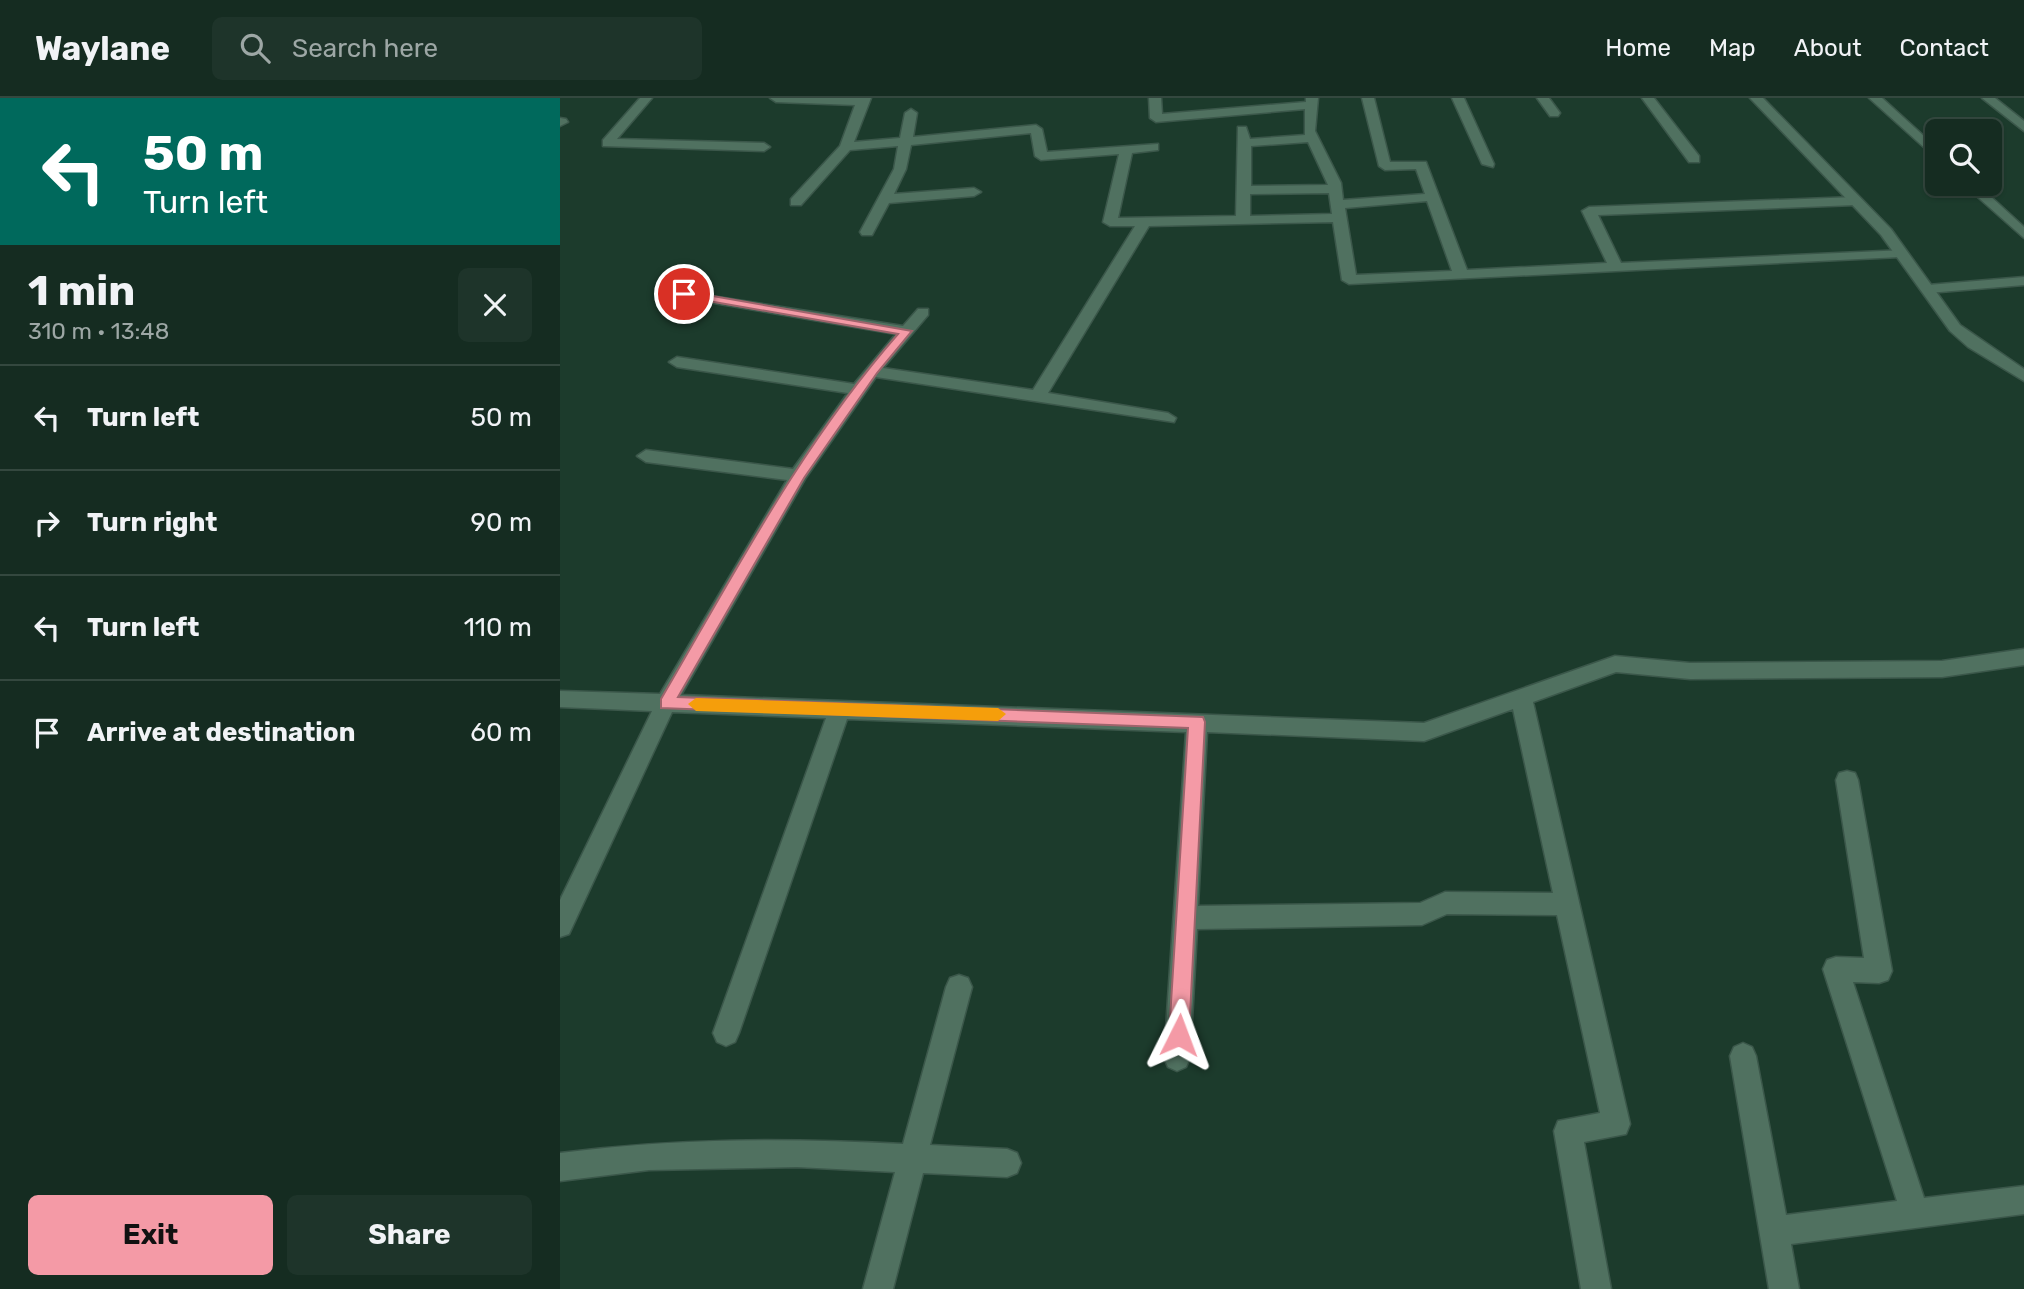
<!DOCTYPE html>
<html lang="en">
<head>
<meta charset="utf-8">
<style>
	:root { --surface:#152c21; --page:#1e342a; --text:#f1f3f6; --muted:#9da7a5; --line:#34483f; --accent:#f49aa6 }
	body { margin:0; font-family:Rubik,sans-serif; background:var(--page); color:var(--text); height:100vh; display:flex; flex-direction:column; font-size:26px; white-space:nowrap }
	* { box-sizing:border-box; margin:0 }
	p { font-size:23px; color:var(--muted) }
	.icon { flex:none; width:38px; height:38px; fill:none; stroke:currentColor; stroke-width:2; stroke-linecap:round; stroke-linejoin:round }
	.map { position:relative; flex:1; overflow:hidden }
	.drawer { display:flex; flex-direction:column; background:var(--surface); width:560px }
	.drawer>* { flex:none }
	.guide { background:#00695c; color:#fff; overflow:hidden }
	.tools { position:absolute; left:1365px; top:21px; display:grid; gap:14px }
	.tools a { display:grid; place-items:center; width:77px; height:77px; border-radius:10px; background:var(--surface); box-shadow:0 2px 5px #0004,0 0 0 2px var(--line); font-size:35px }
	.pin { position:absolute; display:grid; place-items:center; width:60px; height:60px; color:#fff; margin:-30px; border:4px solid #fff; border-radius:50%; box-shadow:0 2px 7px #0007 }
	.me { position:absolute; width:77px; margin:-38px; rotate:3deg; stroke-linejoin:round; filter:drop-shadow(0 0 5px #0008) }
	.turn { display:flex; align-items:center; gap:24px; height:147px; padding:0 28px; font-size:32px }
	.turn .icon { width:91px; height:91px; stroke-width:2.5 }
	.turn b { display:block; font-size:49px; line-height:60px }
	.round { display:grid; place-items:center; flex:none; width:74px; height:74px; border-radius:10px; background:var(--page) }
	.overview { display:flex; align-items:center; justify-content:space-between; height:119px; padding:0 28px }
	h1 { font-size:42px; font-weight:700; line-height:52px }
	.primary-button { display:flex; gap:14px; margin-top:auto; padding:14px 28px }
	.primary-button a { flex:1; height:80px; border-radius:10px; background:var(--accent); color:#111; font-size:28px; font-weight:700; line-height:80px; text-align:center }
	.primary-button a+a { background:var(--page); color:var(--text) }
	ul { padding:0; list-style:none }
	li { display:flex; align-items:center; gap:21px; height:105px; padding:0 28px; border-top:2px solid var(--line) }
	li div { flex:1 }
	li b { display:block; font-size:26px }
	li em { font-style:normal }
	header { display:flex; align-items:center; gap:42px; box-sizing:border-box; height:98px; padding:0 35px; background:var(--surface); border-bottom:2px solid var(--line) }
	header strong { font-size:33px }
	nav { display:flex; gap:38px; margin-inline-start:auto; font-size:24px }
	.search { width:490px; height:63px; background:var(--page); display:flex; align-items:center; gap:18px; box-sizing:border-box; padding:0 24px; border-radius:10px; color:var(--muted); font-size:26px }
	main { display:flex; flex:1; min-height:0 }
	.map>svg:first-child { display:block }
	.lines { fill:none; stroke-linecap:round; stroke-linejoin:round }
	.street-casing { stroke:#3b574a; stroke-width:3 }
	.secondary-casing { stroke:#3b574a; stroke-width:3 }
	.street { fill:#507160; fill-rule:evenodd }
	.secondary { fill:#507160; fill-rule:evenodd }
	.route { fill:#f49aa6; stroke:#9f646c; stroke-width:2 }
	.slow { fill:#f59e0b }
</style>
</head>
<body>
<header>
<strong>Waylane</strong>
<div class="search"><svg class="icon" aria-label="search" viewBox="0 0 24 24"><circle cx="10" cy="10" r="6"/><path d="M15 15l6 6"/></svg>Search here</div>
<nav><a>Home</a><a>Map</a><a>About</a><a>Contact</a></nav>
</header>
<main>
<section class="drawer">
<div class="guide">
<div class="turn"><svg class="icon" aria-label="left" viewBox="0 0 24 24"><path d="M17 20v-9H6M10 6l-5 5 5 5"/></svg><div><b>50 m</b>Turn left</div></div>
</div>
<div class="overview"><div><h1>1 min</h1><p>310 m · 13:48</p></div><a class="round"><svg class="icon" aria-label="close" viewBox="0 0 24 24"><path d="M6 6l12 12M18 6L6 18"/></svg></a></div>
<ul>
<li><svg class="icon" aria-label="left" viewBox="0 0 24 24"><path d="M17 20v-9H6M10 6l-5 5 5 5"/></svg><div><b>Turn left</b></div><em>50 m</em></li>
<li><svg class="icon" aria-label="right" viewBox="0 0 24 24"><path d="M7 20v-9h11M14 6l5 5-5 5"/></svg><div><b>Turn right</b></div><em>90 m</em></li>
<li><svg class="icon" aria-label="left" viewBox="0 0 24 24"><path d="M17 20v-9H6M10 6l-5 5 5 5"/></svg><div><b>Turn left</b></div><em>110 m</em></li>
<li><svg class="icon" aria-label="arrive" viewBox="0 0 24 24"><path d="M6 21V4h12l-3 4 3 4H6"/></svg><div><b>Arrive at destination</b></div><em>60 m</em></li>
</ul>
<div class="primary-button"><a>Exit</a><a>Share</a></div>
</section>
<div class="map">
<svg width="1464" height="1191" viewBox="0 0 1464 1191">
	<rect width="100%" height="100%" fill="#1c3b2c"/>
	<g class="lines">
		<defs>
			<g id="street">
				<path d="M80 0H92L57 41 204 45 210 49 204 53 43 48V42Z"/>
				<path d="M210 0H311L294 44 340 40 345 15 351 11 357 15 353 39 476 27 482 31 487 54 598 46V52L572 55 558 120 676 118 678 29H686L690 41 745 37V11L596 24 590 20 589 0H601L602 16 746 4V0H758L755 33 781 85 783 102 865 96 856 71 825 72 819 68 802 0H814L830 64H866L907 172 1047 165 1022 113 1029 109 1295 99 1302 103 1295 107 1038 117 1061 165 1345 152V158L1340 159 789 186 782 182 773 124 589 128 488 295 608 315 616 320 614 324 316 279 245 381 121 597 864 625 1055 558 1130 565 1382 563 1464 551V567L1382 579 1130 581 1056 574 973 604 1070 1026 1066 1036 1024 1044 1051 1191H1021L994 1033 998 1023 1040 1015 997 817 887 816 862 827 637 831 630 960 626 969 617 973 608 969 604 960 626 634 287 621 179 935 175 944 166 948 157 944 153 935 266 620 112 614 9 836 0 839V802L92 613 0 609V593L100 596 227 382 86 364 77 358 86 352 233 371 288 295 117 269 109 264 117 259 294 286 336 236 124 200 119 199V193L343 228 358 211H368V217L323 270 473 292 575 128H550L543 124 559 56 481 62 475 58 471 35 351 47 346 71 334 96 414 90 421 94 414 98 329 105 312 137H302L300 134 334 71 338 48 290 52 241 107H231V101L280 48 295 7 216 4ZM748 44 768 87 691 88V48ZM769 95 772 116 690 118V96ZM867 103 892 173 796 177 785 110ZM953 611 993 795 885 794 860 805 638 808 647 634 864 643Z"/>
				<path d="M892 0H904L934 66 933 69 922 66Z"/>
				<path d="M977 0H989L1000 15 998 18H990Z"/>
				<path d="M1082 0H1094L1139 58V64H1129Z"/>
				<path d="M1309 0H1322L1377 50V61Z"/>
				<path d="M1422 0H1435L1464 23V33Z"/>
				<path d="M0 20 6 21 8 24 0 28Z"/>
				<path d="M1403 86H1417L1464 129V140Z"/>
				<path d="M1464 179V187L1368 195 1361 191 1368 187Z"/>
				<path d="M1287 673 1295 675 1298 682 1332 873 1328 882 1319 885 1293 884 1364 1100 1464 1088V1116L1231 1146 1239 1191H1209L1170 958 1174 949 1183 945 1192 949 1196 958 1226 1117 1337 1103 1263 871 1267 862 1276 859 1304 860 1276 682 1279 675Z"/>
				<path d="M399 877 408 880 412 889 370 1047 447 1051 457 1055 461 1065 457 1075 447 1079 363 1075 333 1191H303L335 1074 237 1069 89 1072 0 1083V1055C117 1040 225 1040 343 1046L386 889 390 880Z"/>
			</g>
			<path id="secondary" d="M1190 0H1203L1331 131 1400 227 1464 271V283L1408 249 1390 233 1321 137Z"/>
		</defs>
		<!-- street casing -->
		<use href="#street" class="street-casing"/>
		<!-- secondary casing -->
		<use href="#secondary" class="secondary-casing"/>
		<!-- street -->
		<use href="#street" class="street"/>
		<!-- secondary -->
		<use href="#secondary" class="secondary"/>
	</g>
	<!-- route -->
	<path class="route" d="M124 193 352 233 317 275 244 380 118 599 643 619 645 624 629 937 626 944 619 947 612 944 609 937 628 630 101 610V601C174 476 242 345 338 236L120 198 118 196Z"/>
	<!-- slow -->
	<path class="slow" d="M136 600 438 610 446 616 438 623 136 613 128 606Z"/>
</svg>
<div class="tools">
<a><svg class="icon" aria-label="search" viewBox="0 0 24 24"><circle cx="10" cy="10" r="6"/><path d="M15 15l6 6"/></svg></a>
</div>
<div class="pin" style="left:124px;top:196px;background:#d93025"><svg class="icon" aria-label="arrive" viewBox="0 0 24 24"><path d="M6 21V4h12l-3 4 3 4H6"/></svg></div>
<svg class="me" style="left:619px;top:937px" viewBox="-20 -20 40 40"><path d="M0-17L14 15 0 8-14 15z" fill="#f49aa6" stroke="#fff" stroke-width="4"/></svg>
</div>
</main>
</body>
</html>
